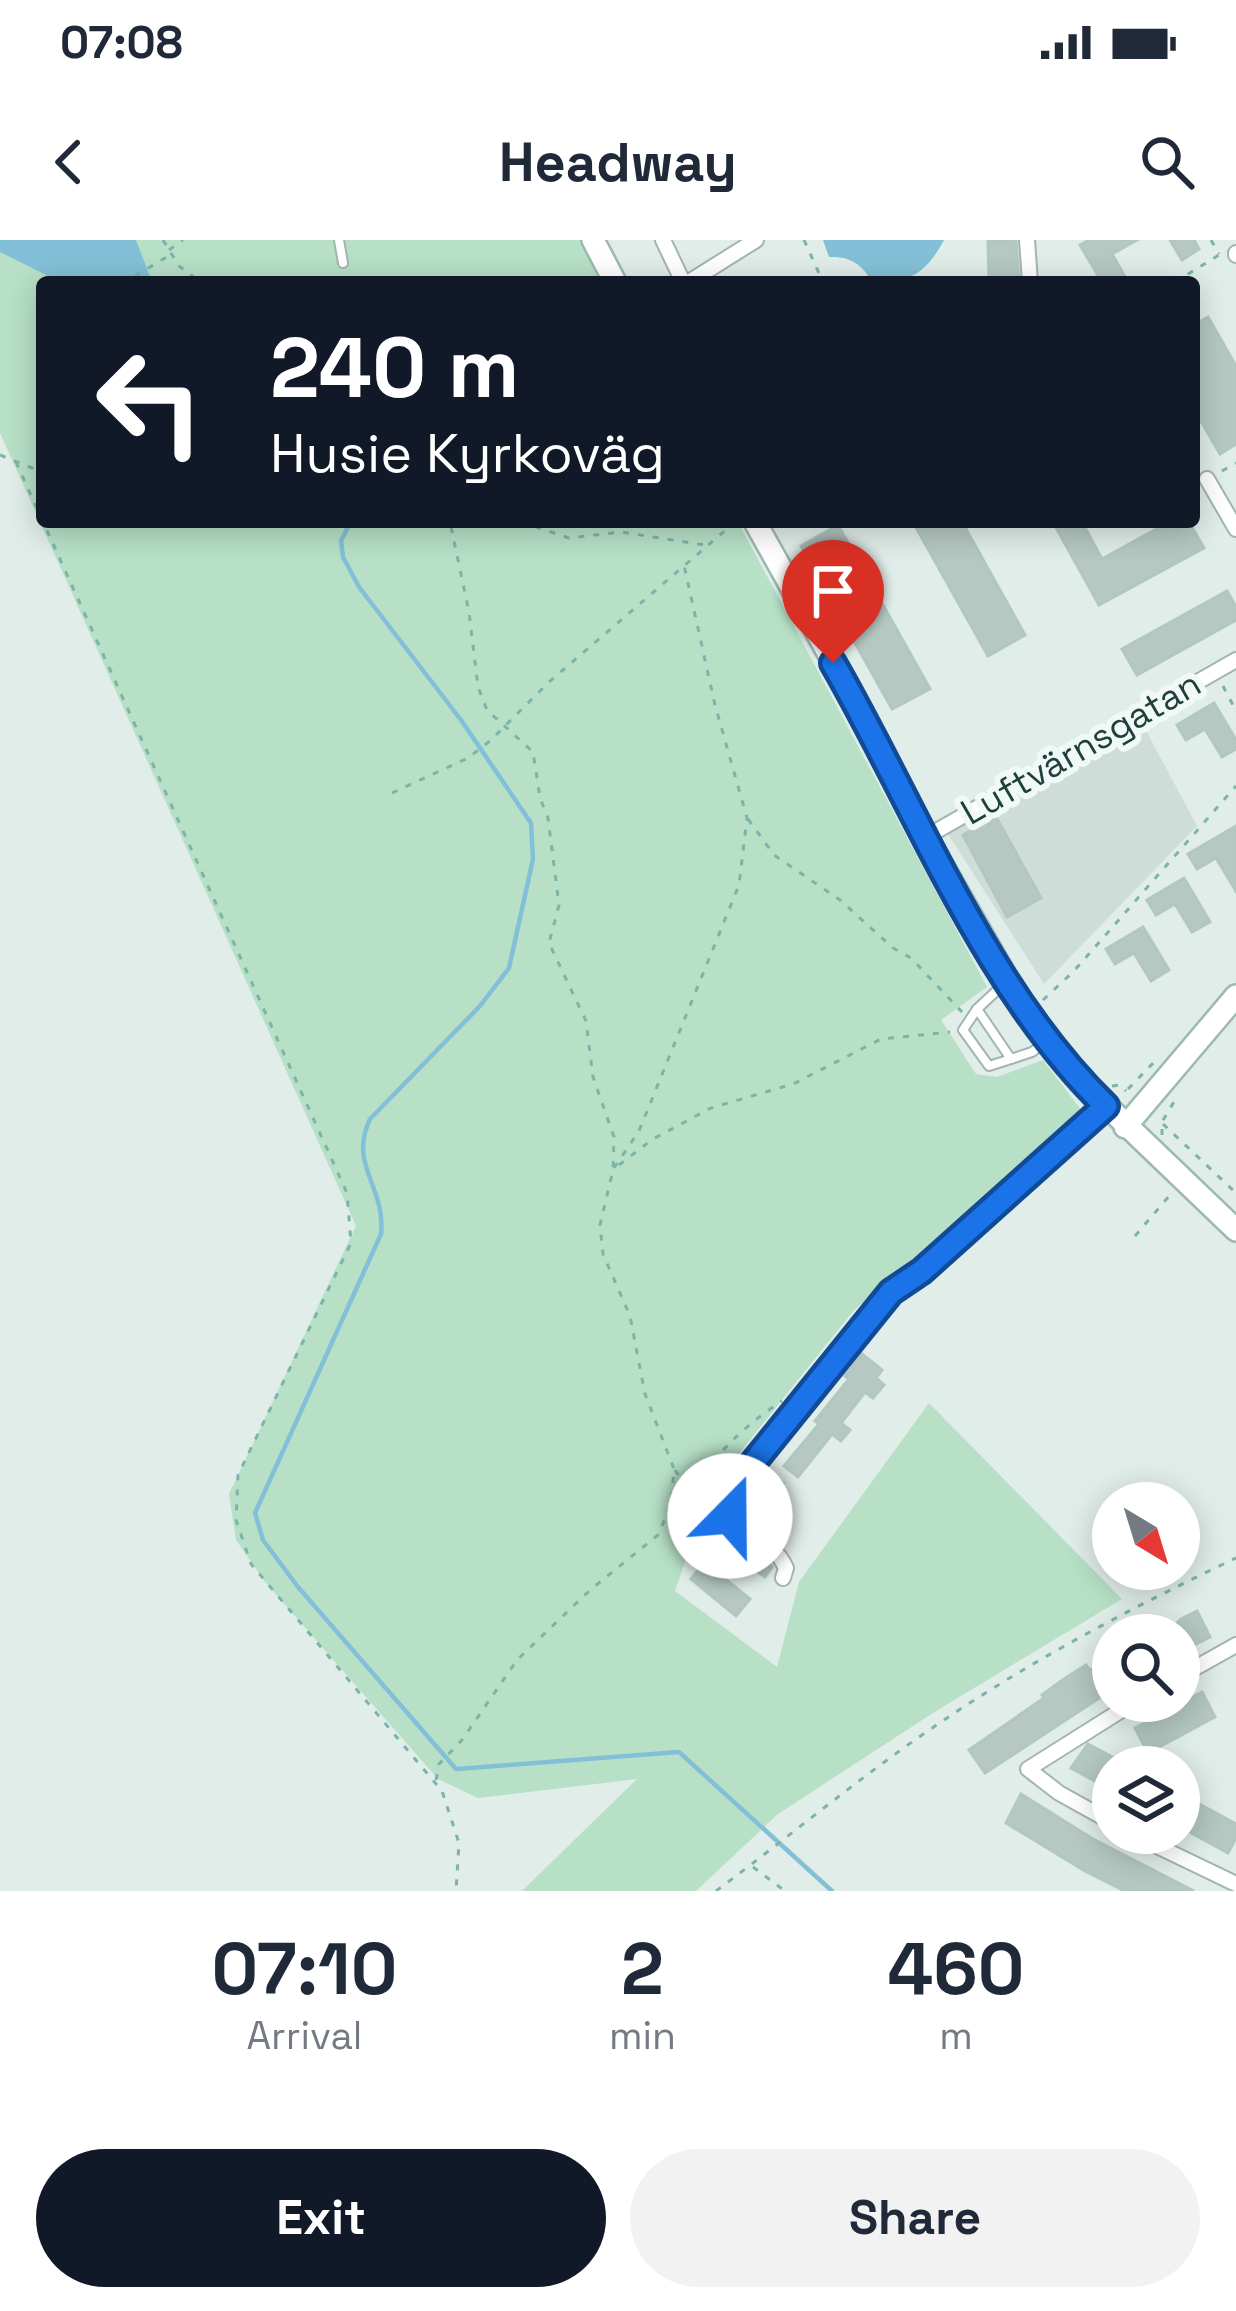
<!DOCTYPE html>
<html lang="en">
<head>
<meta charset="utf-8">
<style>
	:root { --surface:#fff; --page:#f2f2f3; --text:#1f2937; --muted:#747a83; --accent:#111827 }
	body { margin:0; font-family:"Space Grotesk",sans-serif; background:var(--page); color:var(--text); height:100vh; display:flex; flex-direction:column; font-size:45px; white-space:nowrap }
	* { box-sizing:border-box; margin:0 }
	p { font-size:39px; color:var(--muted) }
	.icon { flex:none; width:66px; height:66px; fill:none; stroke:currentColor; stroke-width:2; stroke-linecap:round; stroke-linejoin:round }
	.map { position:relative; height:1651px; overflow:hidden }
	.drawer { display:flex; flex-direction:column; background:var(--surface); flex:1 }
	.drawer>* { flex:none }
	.hud { position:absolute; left:36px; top:36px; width:1164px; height:252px; border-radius:12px; box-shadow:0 6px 30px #0003; background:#111827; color:#fff; overflow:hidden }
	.needle { width:78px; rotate:142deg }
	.fabs { position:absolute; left:1092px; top:1242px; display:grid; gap:24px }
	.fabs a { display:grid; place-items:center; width:108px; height:108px; border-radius:50%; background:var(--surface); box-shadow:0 6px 30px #0003; font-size:60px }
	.pin { position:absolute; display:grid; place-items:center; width:102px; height:102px; color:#fff; margin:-123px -51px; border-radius:50% 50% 50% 0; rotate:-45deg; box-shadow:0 0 12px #0007 }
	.pin .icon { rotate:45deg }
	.me { position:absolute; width:132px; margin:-66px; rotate:22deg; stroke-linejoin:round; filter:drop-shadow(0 0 9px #0008) }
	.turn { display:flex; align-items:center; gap:42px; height:252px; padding:0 36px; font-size:54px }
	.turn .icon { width:156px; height:156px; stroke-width:2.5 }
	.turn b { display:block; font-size:84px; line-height:102px }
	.eta { display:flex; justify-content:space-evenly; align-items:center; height:204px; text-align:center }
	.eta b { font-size:72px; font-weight:700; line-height:84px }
	.button { display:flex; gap:24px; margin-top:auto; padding:24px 36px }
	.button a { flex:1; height:138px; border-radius:72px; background:var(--accent); color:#fff; font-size:48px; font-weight:700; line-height:138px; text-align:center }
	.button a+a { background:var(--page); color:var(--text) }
	.status { display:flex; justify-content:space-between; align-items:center; height:84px; padding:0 60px; background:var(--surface); direction:ltr }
	.status svg { height:33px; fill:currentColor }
	header { display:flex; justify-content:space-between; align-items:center; height:156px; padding:0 36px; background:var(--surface); font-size:54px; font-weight:700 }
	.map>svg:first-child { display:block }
	.built { fill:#ceddd8 }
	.green { fill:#b7e0c7 }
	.water { fill:#83c0d7 }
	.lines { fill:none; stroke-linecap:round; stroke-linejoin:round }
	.stream { stroke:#83c0d7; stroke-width:4.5 }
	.building { fill:#b5c8c2; stroke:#b2c7c1; stroke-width:3 }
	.lane-casing { stroke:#a2b5b0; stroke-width:12 }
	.street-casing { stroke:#a2b5b0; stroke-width:18 }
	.secondary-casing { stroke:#9db9b3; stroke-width:26 }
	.path { stroke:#7db3a9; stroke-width:3; stroke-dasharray:6 9; stroke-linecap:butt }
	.lane { stroke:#fff; stroke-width:8 }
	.street { stroke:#fff; stroke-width:14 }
	.secondary { stroke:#fff; stroke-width:21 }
	.route-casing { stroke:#114b97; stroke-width:30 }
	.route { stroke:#1a73e8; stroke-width:21 }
	.labels { text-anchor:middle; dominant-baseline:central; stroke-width:12; stroke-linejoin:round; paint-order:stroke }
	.street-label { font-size:36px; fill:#1f3f3a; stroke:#f1f9f6 }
</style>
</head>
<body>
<div class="status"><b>07:08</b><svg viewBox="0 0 49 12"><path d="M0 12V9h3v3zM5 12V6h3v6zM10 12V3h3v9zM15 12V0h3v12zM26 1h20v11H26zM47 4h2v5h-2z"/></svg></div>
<header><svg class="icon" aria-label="back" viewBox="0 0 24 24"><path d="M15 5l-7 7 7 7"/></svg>Headway<svg class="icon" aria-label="search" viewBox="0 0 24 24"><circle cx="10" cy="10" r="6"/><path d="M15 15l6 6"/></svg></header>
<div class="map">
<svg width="1236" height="1651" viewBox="0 0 1236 1651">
	<rect width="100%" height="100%" fill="#e0ede8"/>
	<!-- built -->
	<path class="built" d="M1141 481 1197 586 1044 744 948 594Z"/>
	<!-- green -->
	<path class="green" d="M0 0H586L609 42H42V282H738L987 747 941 780 976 834 997 837 1043 820 1085 875 854 1070 709 1251 675 1351 777 1427 799 1342 929 1163 1122 1359 936 1471 778 1574 696 1651H522L637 1539 478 1558 438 1539 265 1342 236 1300 229 1254 356 986 0 193Z"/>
	<!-- water -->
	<g class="water">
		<path d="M0 0H136L152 42H60L0 12Z"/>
		<path d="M823 0H944C925 35 910 42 872 42 862 24 850 16 829 17Z"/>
	</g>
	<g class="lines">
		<!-- stream -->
		<path class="stream" d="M357 282 348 287 341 301 343 317 359 347 461 480 531 583 533 619 509 728 480 766 370 879C348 926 386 946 381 994L255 1273 263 1300 298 1347 456 1529 679 1512 832 1651"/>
	</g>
	<!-- building -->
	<g class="building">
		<path d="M1089 0H1137L1112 14 1128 42H1102L1080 5Z"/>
		<path d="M1170 0H1194L1199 9 1182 20Z"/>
		<path d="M988 1H1016L1019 42H989Z"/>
		<path d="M1208 77 1236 126V204L1220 214 1194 169V85Z"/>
		<path d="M913 282H962L1025 395 988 416Z"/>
		<path d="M1053 282H1082L1102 319 1169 282H1189L1204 308 1099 365Z"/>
		<path d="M838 285 930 449 892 469 801 306Z"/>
		<path d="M1227 351 1236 367V380L1137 435 1122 409Z"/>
		<path d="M1214 463 1236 500V509L1222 517 1205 489 1186 500 1177 485Z"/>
		<path d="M996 577 1041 658 1007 677 963 595Z"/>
		<path d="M1236 586V651L1216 618 1197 629 1188 614Z"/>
		<path d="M1184 638 1210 682 1192 692 1175 664 1156 675 1147 660Z"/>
		<path d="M1143 687 1169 730 1151 741 1134 713 1115 724 1106 709Z"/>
		<path d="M862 1114 882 1130 876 1138 884 1145 873 1158 865 1152 841 1183 850 1190 841 1201 832 1194 798 1237 784 1226 819 1184 815 1181 849 1139 845 1136Z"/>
		<path d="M767 1232 783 1243 772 1259 780 1265 770 1277 746 1259Z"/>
		<path d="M739 1299 770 1324 772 1327 765 1337 730 1311Z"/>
		<path d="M717 1307 727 1315 714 1330 750 1359 736 1376 691 1339Z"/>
		<path d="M1197 1371 1210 1397 1186 1409 1179 1395H1165L1181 1379Z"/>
		<path d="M1113 1418V1449L985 1533 969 1510 1044 1458 1042 1455 1061 1441 1086 1425 1090 1430Z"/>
		<path d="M1202 1452 1215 1477 1148 1513 1135 1488Z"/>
		<path d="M1088 1504 1131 1527H1113V1551L1071 1528Z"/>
		<path d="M1179 1553 1236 1584V1598L1228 1613 1179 1586Z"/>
		<path d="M1021 1554 1093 1599 1194 1651H1125L1085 1631 1006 1583Z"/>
	</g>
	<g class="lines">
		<defs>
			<g id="lane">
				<path d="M339 0 343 23"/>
				<path d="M1006 742 977 769 1011 819 1032 812 1047 801"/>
				<path d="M977 769 963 790 989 826 1011 819"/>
			</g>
			<g id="street">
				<path d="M663 0 683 42"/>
				<path d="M1027 0 1030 42"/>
				<path d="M1236 13V15"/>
				<path d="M689 42 756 0"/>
				<path d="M1207 239 1236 289"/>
				<path d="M926 597 1236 420"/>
				<path d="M783 1338 786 1328C771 1295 737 1295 726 1264L732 1249 891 1052 922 1031 1105 865"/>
				<path d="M1179 1437 1236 1405"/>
				<path d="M1113 1583 1059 1553 1028 1529 1136 1461"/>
				<path d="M1130 1593 1236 1644"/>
			</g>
			<g id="secondary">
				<path d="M593 0 615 42"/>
				<path d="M755 282 878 502 926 597 1024 768 1090 850 1236 990"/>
				<path d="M1125 887 1236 756"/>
			</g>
		</defs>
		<!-- lane casing -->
		<use href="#lane" class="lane-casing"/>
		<!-- street casing -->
		<use href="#street" class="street-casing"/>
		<!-- secondary casing -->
		<use href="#secondary" class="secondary-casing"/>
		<!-- path -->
		<g class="path">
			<path d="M163 0 179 26 200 42"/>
			<path d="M804 0 823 42"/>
			<path d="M1211 0 1219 14"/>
			<path d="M169 10 183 0"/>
			<path d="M135 36 170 15"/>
			<path d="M1175 42 1219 15"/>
			<path d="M0 215 42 232"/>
			<path d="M16 222 347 953 351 1003 238 1235 236 1280 251 1324 442 1551 459 1603 456 1651"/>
			<path d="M1222 231 1236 223"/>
			<path d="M521 282 569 298 621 292 705 305"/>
			<path d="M1223 446 1236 471"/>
			<path d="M392 553 468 518 490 501 549 442 735 282"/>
			<path d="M748 579 774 615 840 660 893 708 911 718 962 772"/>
			<path d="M1043 760 1074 731 1236 546"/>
			<path d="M1112 846 1120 845 1126 851"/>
			<path d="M1128 849 1159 817"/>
			<path d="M1163 884 1236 953"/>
			<path d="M1162 895V882L1178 855"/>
			<path d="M619 925 653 899 711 868 793 844 881 799 950 792"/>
			<path d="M614 928 639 891 739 645 747 578 715 465 684 325"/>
			<path d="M1135 996 1170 955"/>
			<path d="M675 1230 691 1254 714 1269"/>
			<path d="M673 1265C691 1255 695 1245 707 1229 728 1202 754 1179 782 1161"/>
			<path d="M436 1540 439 1524 462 1500 517 1420 589 1351 658 1295 671 1265 674 1229 645 1154 630 1076 603 1014 600 985 613 930 614 897 593 837 586 781 549 703 559 665 548 578 540 558 533 512 487 470 478 447 469 372 450 282"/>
			<path d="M753 1627 785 1651"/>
			<path d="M716 1651C790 1596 861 1536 938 1484 1032 1420 1133 1367 1236 1318"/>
		</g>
		<!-- lane -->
		<use href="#lane" class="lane"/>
		<!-- street -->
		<use href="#street" class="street"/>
		<!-- secondary -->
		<use href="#secondary" class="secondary"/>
	</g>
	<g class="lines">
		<defs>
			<path id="route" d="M730 1276 726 1264 732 1249 891 1052 922 1031 1106 866C985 749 916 567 833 423"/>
		</defs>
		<!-- route casing -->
		<use href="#route" class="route-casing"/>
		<!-- route -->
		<use href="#route" class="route"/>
	</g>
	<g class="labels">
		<!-- street labels -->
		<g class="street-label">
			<text transform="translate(1081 508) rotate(-30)">Luftvärnsgatan</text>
		</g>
	</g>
</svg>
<div class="fabs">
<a><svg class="needle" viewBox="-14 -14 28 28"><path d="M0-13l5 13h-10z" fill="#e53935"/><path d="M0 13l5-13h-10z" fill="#747a83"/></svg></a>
<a><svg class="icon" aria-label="search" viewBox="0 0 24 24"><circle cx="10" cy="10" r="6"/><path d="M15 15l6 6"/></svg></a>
<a><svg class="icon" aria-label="layers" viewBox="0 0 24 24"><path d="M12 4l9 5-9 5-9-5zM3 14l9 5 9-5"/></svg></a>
</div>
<div class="pin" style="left:833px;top:423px;background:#d93025"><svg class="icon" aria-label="arrive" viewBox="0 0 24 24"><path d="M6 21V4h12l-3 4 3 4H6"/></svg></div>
<svg class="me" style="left:730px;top:1276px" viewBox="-20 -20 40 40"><circle r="19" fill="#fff"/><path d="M0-13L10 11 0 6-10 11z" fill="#1a73e8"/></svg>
<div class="hud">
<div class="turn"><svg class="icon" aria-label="left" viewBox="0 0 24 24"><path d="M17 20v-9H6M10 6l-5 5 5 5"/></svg><div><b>240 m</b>Husie Kyrkoväg</div></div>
</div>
</div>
<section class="drawer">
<div class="eta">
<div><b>07:10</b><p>Arrival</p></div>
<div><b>2</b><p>min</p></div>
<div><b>460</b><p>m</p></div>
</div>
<div class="button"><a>Exit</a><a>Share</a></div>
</section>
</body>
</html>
